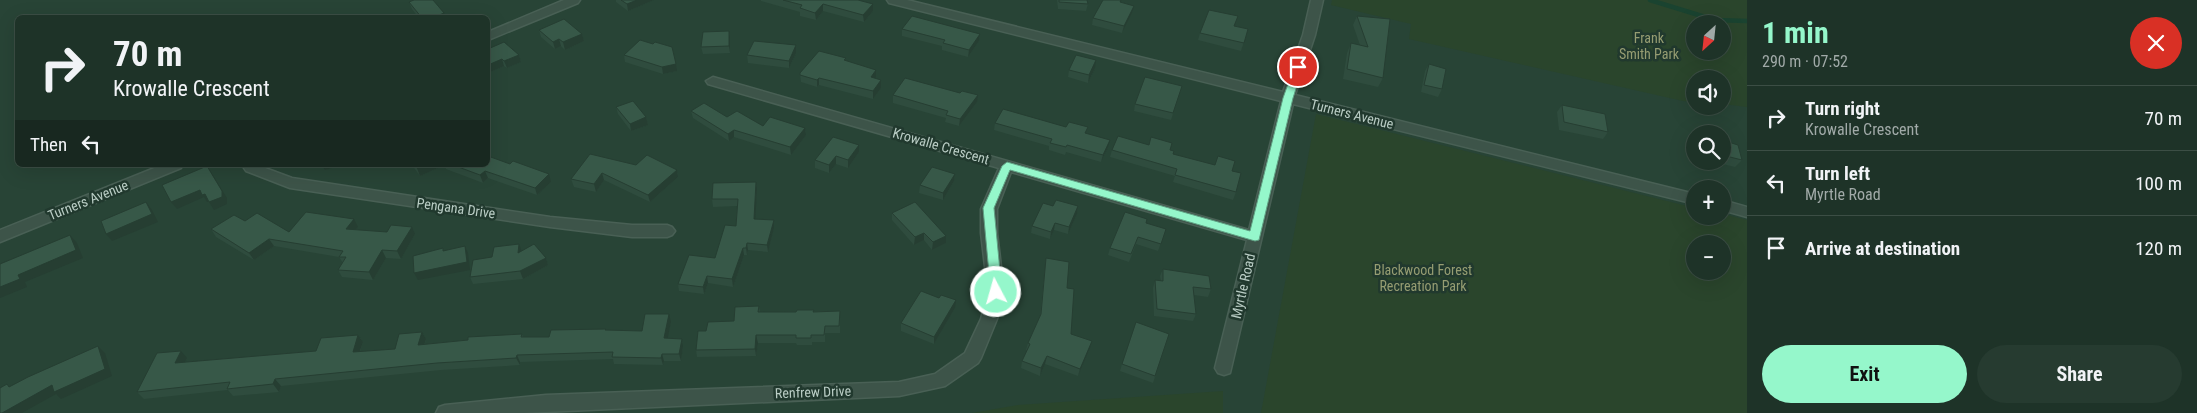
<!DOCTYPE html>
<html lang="en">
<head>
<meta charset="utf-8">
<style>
	:root { --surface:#1e3328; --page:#263b30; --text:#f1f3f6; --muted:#a1aaa8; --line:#3c4e45; --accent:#95f7cb }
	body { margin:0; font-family:"Roboto Condensed",sans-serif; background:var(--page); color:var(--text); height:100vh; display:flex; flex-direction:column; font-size:19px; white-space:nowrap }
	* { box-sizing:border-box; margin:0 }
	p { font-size:16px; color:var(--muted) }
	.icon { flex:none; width:28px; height:28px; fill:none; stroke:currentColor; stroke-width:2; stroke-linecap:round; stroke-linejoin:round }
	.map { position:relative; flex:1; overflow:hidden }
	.sheet { display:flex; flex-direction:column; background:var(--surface); width:450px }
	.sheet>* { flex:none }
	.top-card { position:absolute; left:15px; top:15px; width:475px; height:152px; border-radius:8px; box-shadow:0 5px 20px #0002,0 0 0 1px var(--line); background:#1e3328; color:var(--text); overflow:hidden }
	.needle { width:32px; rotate:207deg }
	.controls { position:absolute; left:1686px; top:15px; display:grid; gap:10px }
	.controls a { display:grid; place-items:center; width:45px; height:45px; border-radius:50%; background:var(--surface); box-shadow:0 5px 20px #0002,0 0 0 1px var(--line); font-size:25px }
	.pin { position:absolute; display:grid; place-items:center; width:42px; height:42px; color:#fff; margin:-21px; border:2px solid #fff; border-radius:50%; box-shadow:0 1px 5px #0007 }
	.me { position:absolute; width:55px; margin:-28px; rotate:354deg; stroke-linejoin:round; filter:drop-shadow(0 0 4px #0008) }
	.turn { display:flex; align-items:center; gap:18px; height:105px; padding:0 15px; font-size:22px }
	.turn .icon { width:65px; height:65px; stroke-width:2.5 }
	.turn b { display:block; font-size:35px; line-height:42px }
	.then { display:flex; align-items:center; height:48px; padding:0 15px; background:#0003; gap:10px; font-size:19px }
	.round { display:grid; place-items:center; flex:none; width:52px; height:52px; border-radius:26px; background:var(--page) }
	.head { display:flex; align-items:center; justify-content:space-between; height:85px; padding:0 15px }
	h1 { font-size:30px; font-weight:700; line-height:38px; color:var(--accent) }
	.action { display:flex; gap:10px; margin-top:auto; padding:10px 15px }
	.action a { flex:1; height:58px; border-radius:30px; background:var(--accent); color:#111; font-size:20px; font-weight:700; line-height:58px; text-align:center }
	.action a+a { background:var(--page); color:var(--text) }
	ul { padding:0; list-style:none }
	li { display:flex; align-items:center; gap:15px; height:65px; padding:0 15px; border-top:1px solid var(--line) }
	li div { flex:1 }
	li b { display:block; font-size:19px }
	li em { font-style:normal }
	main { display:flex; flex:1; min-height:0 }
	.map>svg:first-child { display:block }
	.green { fill:#2a452c; fill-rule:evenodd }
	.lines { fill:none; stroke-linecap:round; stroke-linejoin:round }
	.stream { stroke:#1a4330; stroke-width:4.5 }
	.street-casing { stroke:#496055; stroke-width:3 }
	.street { fill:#3d5449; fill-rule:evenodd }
	.wall { fill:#2f4c3e }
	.shaded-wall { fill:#263e32 }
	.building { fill:#375848; stroke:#263e32 }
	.route { fill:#95f7cb; stroke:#61a184 }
	.labels { text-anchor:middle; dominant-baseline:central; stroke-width:5; stroke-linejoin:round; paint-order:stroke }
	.park-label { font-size:14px; fill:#969d72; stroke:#21392e }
	.street-label { font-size:14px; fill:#bacdc5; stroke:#21392e }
</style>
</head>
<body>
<main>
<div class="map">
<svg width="1747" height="413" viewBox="0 0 1747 413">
	<rect width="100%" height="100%" fill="#284436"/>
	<!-- green -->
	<g class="green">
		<path d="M1332 0H1747V107L1723 104 1722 79H1695V102L1683 101 1409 39 1411 24 1331 5ZM1695 24H1722V51H1695Z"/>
		<path d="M1316 114 1695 208V216H1722L1723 214 1747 220V413H1261ZM1695 244H1722V271H1695Z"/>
		<path d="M1223 391V413H972L1018 405Z"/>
	</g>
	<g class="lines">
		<!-- stream -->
		<path class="stream" d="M1650 0 1715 20 1747 21"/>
		<defs>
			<g id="street">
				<path d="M564 0H580L578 3 488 40V32Z"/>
				<path d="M887 0H907L1283 92 1303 35 1311 0H1323L1315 35 1295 95 1695 194V204L1293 104 1230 373 1224 375 1218 373 1215 368 1247 240 1011 172 997 209V233L1004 292 997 319 981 358 978 363 945 386 899 396 523 413H436L439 407 445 405 546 395 899 382 935 374 965 353 981 319 988 292 981 233V209L999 168 708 84 706 81 713 77 1249 230 1281 101 889 3Z"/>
				<path d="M162 165H183L181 168 0 242V230Z"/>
				<path d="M242 165H257L292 178 550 217 632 225H667L672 227 675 231 672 235 667 237H632L550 227 290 188 246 171Z"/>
				<path d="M1722 200 1747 207V217L1722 210Z"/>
			</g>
		</defs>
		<!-- street casing -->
		<use href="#street" class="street-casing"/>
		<!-- street -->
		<use href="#street" class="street"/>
	</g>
	<!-- wall -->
	<g class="wall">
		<path d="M616 0H654L628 11 616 2Z"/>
		<path d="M761 0H858L873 11 864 22 823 11 816 20 800 16V12L761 1Z"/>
		<path d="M1057 0H1087L1088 4 1086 11 1058 9Z"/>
		<path d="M409 2 446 18H419L412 9Z"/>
		<path d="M1121 2 1134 6 1132 13 1122 33 1092 25 1093 18Z"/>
		<path d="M1357 16 1383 78 1378 87 1343 79 1347 53 1351 43 1360 45 1353 25Z"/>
		<path d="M1235 26 1248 29 1241 51 1198 40 1200 33Z"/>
		<path d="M902 29 980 34 979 41 968 57 942 50V46L902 36Z"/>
		<path d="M539 30 582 34 584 41 565 50 561 46 555 49 541 37Z"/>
		<path d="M729 31 730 38V53L703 54 701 47Z"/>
		<path d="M653 44 677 71 663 74 625 62 624 55Z"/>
		<path d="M796 45V53L789 68 748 63 747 55Z"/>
		<path d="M488 49 519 55 521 62 507 68 504 66 488 73Z"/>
		<path d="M846 61 876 70V77L875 78 881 80V88L873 99 819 85 817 87 801 82 800 73Z"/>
		<path d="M1429 64 1442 89 1438 97 1421 92 1425 71Z"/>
		<path d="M1095 68 1088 83 1068 77 1069 70Z"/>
		<path d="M1182 86 1171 120 1134 111 1135 104Z"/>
		<path d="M960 93 977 102 959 126 945 122 946 118 893 103V95Z"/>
		<path d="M1562 105 1608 132 1603 139 1559 130 1557 112Z"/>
		<path d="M616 107 646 117 648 125 631 131 618 114Z"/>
		<path d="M691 111 727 117 763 126 805 128 806 135 791 155 734 137 729 141 693 118Z"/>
		<path d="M995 123 1086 134 1108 147 1101 162 1066 152 1065 155 1049 150V146L994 130Z"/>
		<path d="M1695 134V158L1694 157 1691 140Z"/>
		<path d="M1722 140 1742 160 1735 167 1710 161H1722Z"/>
		<path d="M859 145V152L848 168 836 164 829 173 815 168V160Z"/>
		<path d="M1149 145 1170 150 1173 154 1232 171 1236 192 1233 200 1173 182 1175 176 1110 157 1112 150Z"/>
		<path d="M412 165H439L440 167 420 176Z"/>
		<path d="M445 165H488L551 182 537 195 488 178 483 183 446 169Z"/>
		<path d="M636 165 677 170 678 177 650 202 604 180 596 192 574 187 571 179Z"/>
		<path d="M955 174 954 181 943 200 919 193 920 185Z"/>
		<path d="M756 182 757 189 755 219 774 220V228L768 252 748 250 747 255H744L733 287 708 283 704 294 679 291 678 284 715 258 736 226 737 206 713 207 712 199Z"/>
		<path d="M1053 206H1078L1077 214 1068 234 1054 230 1050 239 1031 233 1032 226Z"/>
		<path d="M892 213 946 236V243L932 250 924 240 914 245 892 220Z"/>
		<path d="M245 221 289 232 358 227 356 230 415 234 401 259 386 258 373 280 342 277 338 270 343 263 339 257 274 246 254 260 216 237 211 229Z"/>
		<path d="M1146 223 1166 229 1158 251 1136 244 1129 262 1108 255 1110 248Z"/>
		<path d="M519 244 521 251 546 258 548 265 523 279 473 284 470 277 492 257Z"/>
		<path d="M1046 258 1067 288 1071 334 1092 341 1090 348 1078 376 1045 364 1040 376 1021 368 1022 361 1027 350H1026L1028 343 1040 316Z"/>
		<path d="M1163 269 1211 289 1208 297 1194 295 1196 314 1193 321 1154 316 1153 288 1155 280 1161 281 1160 276Z"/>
		<path d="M759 306 760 312 840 311V333H825V342H812V345H797L796 343H758L756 356 697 357 696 350 706 331 734 321Z"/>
		<path d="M955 308 934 344 901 331V323Z"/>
		<path d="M671 322 667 338 682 339 683 346 681 361H664L663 365 614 364 613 359 520 362V365L441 370 281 386 279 392 233 396 228 390 144 399 137 392 187 358 185 363 316 351 358 335 363 342 360 352 395 349 422 332 426 339 425 344 468 340 522 334 523 337H549L606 329V330L642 331Z"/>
		<path d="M1169 334 1153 383 1120 371 1122 364Z"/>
	</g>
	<!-- shaded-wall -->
	<g class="shaded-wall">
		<path d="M637 0H654L628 11 627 4Z"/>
		<path d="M823 4V11L816 20 815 13Z"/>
		<path d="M873 4V11L864 22 863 15Z"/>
		<path d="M1134 6 1132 13 1122 33 1124 26Z"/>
		<path d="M444 13 446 18H432Z"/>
		<path d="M729 31 730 38V53L729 46Z"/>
		<path d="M582 34 584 41 565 50 563 42Z"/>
		<path d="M980 34 979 41 968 57 969 50Z"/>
		<path d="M559 39 561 46 555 49 553 42Z"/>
		<path d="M796 45V53L789 68V61Z"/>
		<path d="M519 55 521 62 507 68 504 61Z"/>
		<path d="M502 59 504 66 488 73V65Z"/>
		<path d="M1096 60 1095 68 1088 83 1089 75Z"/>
		<path d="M676 64 677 71 663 74 662 67Z"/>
		<path d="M876 70V77L871 85V77Z"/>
		<path d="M819 78V85L817 87V80Z"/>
		<path d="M881 80V88L873 99V91Z"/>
		<path d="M978 95 977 102 959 126 960 119Z"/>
		<path d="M646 117 648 125 631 131 630 124Z"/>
		<path d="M805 128 806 135 791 155 790 147Z"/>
		<path d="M734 130V137L729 141 728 134Z"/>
		<path d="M1110 140 1108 147 1101 162 1103 155Z"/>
		<path d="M859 145V152L848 168V160Z"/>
		<path d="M836 156V164L829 173V165Z"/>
		<path d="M322 165H341L325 170Z"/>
		<path d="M424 165H439L440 167 420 176 417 168Z"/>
		<path d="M207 166 227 198V204L214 210 209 202Z"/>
		<path d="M677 170 678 177 650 202 648 195Z"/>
		<path d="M485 171 488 178 483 183 480 175Z"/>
		<path d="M602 173 604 180 596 192 594 184Z"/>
		<path d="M549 174 551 182 537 195 535 188Z"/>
		<path d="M955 174 954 181 943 200V193Z"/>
		<path d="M756 182 757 189 755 226 754 219Z"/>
		<path d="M200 190 205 194 210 201 207 202 204 197 177 209 171 202Z"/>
		<path d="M146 202 152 210 158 222 112 241 106 234Z"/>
		<path d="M1078 206 1077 214 1068 234 1069 227Z"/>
		<path d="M354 219 358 227 351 236 346 229Z"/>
		<path d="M774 220V228L768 252 767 245Z"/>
		<path d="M1055 223 1054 230 1050 239 1051 232Z"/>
		<path d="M412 227 415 234 401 259 397 251Z"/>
		<path d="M924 233V240L914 245 915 237Z"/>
		<path d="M70 235 77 243 83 258 25 282 27 287 0 298V287L18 275Z"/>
		<path d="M946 236V243L932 250 933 242Z"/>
		<path d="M269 239 274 246 254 260 249 253Z"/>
		<path d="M747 243 748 250 747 255 746 248Z"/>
		<path d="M519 244 522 252 518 253Z"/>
		<path d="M465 246 468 253 470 270 418 280 414 273Z"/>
		<path d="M743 248 744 255 733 287 732 279Z"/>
		<path d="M382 250 386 258 373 280 369 272Z"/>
		<path d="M546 258 548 265 523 279 520 271Z"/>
		<path d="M707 276 708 283 704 294 703 287Z"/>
		<path d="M956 300 955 308 934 344V337Z"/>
		<path d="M669 314 671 322 666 346 664 338Z"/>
		<path d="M422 332 426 339 422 352 418 345Z"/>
		<path d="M358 335 363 342 357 359 353 352Z"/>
		<path d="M756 335 758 343 756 356 755 349Z"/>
		<path d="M682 339 683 346 681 361 679 354Z"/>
		<path d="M1092 341 1090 348 1078 376 1080 369Z"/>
		<path d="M98 346 105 353 112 376 61 399 56 394 22 413H2Z"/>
		<path d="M181 351 187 358 181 371 175 363Z"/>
		<path d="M662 354 664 361 663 365 661 358Z"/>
		<path d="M517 355 520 362V365L516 358Z"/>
		<path d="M1047 356 1045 364 1040 376 1041 368Z"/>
		<path d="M275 379 281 386 279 392 273 384Z"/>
	</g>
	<!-- building -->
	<g class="building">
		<path d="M414 0H433L444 13 432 18H422L409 2Z"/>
		<path d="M621 0H637L627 4Z"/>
		<path d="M783 0H858L873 4 863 15 823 4 815 13 800 8 802 5Z"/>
		<path d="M1059 0H1087L1088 4 1059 2Z"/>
		<path d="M1103 0H1121L1120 2 1134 6 1124 26 1093 18Z"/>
		<path d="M1209 10 1238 16 1234 26 1248 29 1244 43 1200 33Z"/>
		<path d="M912 16 980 34 969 50 943 43 945 40 902 29Z"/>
		<path d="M1357 16 1390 19 1383 78 1347 69 1351 43 1368 47Z"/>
		<path d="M564 19 582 34 563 42 559 39 553 42 539 30Z"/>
		<path d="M729 31V46L701 47 703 32Z"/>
		<path d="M640 40 653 44 655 42 672 47 676 64 662 67 624 55Z"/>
		<path d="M754 41 796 45 789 61 747 55Z"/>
		<path d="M504 42 519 55 504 61 502 59 488 65V49Z"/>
		<path d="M819 51 846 58 844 60 876 70 871 77 881 80 873 91 819 78 817 80 800 75V73Z"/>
		<path d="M1076 55 1096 60 1089 75 1069 70Z"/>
		<path d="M1429 64 1446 69 1442 89 1424 85Z"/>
		<path d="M1145 77 1182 86 1173 113 1135 104Z"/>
		<path d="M905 78 960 93 962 91 978 95 960 119 946 115 948 111 893 95Z"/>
		<path d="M633 101 646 117 630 124 616 107Z"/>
		<path d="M704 103 727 117 737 111 763 126 770 117 805 128 790 147 734 130 728 134 691 111Z"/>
		<path d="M1562 105 1605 114 1608 132 1564 122Z"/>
		<path d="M1003 109 1066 127 1069 122 1088 127 1085 133 1110 140 1103 155 1067 145 1066 147 1050 143 1052 139 995 123Z"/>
		<path d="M1118 136 1149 145 1151 137 1172 143 1170 150 1174 151 1173 154 1215 165 1218 156 1235 161 1232 171 1241 173 1236 192 1175 175 1177 169 1112 150Z"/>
		<path d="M833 137 859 145 848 160 836 156 829 165 815 160Z"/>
		<path d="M1722 140 1738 145 1742 160 1722 155Z"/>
		<path d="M590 154 636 165 647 155 677 170 648 195 602 173 594 184 571 179Z"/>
		<path d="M488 156 510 164 513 161 549 174 535 188 485 171 480 175 453 165H488Z"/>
		<path d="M414 165H424L417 168Z"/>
		<path d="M207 166 222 191V197L209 202 205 194 202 195 200 190 171 202 162 185Z"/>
		<path d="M932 167 955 174 943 193 920 185Z"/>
		<path d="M756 182 754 219 774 220 767 245 747 243 746 248H743L732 279 707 276 703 287 678 284 689 255 715 258 725 225 736 226 738 199H712L713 183Z"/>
		<path d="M1056 200 1078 206 1069 227 1055 223 1051 232 1032 226 1043 203 1053 206Z"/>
		<path d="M146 202 152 214 106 234 101 221Z"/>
		<path d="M915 202 946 236 933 242 924 233 915 237 892 213Z"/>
		<path d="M306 212 354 219 346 229 387 232 391 225 412 227 397 251 382 250 369 272 338 270 346 257H339L343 251 269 239 249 253 211 229 234 215 245 221 257 213 289 232Z"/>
		<path d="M1125 212 1147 219 1146 223 1166 229 1161 244 1138 237 1131 254 1110 248Z"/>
		<path d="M70 235 76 250 18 275 20 279 0 287V264Z"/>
		<path d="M519 244 518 253 534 244 546 258 520 271 470 277 473 260 492 257 494 247Z"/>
		<path d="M465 246 467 262 414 273 413 256 443 248V251Z"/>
		<path d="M1046 258 1069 262 1067 288 1074 289 1071 334 1092 341 1080 369 1047 356 1041 368 1022 361 1030 344 1028 343 1041 314Z"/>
		<path d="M1163 269 1209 276 1211 289 1193 287 1196 314 1157 309 1155 280 1163 281Z"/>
		<path d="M921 291 939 298 941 295 956 300 934 337 901 323Z"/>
		<path d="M759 306 758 312H796L797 310H814L813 312 840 311 839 326H825L824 335H811V338H796V335H756L755 349 696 350 698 331H706L708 322 734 321 735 307Z"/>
		<path d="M645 314H669L664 338 682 339 679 354H662L661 358 612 357 613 352 517 355 516 358 437 363 275 379 273 384 227 389 230 382 137 392 157 353 181 351 175 363 316 351 321 338 358 335 353 352 395 349 399 334 422 332 418 345 468 340V337L522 334 521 337H549L551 330 606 329 605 330 642 331Z"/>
		<path d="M1136 322 1169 334 1155 376 1122 364Z"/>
		<path d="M98 346 105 369 54 392 52 385 2 413H0V388L7 384 9 387 28 377Z"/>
	</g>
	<!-- route -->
	<path class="route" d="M1298 64 1303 67 1293 98 1259 240 1255 241 1010 170 994 208 1002 292 1000 295H991L983 208 1002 166 1007 162 1250 231 1283 98 1294 67Z"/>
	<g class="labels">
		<!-- park labels -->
		<g class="park-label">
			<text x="1649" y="38">Frank<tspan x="1649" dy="16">Smith Park</tspan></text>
			<text x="1423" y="270">Blackwood Forest<tspan x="1423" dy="16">Recreation Park</tspan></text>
		</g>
		<!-- street labels -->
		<g class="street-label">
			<text transform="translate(1352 114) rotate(14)">Turners Avenue</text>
			<text transform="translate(941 146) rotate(16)">Krowalle Crescent</text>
			<text transform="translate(88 200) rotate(-22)">Turners Avenue</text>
			<text transform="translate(456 208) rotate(8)">Pengana Drive</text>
			<text transform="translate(1243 286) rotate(-77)">Myrtle Road</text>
			<text transform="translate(813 392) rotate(-2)">Renfrew Drive</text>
		</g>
	</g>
</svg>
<div class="controls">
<a><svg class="needle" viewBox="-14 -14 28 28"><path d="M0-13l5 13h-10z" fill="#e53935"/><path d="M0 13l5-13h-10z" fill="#a1aaa8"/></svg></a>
<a><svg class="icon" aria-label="sound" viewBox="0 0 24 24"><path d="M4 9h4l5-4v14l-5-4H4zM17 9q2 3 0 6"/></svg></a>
<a><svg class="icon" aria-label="search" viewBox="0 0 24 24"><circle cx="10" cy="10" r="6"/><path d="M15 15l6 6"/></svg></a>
<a>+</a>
<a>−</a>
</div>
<div class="pin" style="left:1298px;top:67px;background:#d93025"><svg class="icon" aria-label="arrive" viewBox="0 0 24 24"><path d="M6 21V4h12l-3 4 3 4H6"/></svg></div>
<svg class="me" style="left:996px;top:292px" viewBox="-20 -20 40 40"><circle r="17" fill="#95f7cb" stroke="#fff" stroke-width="3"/><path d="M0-11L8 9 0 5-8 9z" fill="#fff"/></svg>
<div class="top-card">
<div class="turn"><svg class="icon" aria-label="right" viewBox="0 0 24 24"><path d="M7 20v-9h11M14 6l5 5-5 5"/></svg><div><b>70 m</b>Krowalle Crescent</div></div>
<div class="then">Then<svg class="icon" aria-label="left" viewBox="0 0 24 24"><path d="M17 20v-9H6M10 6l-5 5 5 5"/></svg></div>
</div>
</div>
<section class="sheet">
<div class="head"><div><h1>1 min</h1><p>290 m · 07:52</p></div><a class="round" style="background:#d93025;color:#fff"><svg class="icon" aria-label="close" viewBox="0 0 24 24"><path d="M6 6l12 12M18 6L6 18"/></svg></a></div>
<ul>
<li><svg class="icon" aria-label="right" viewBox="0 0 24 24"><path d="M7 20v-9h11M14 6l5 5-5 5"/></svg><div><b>Turn right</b><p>Krowalle Crescent</p></div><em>70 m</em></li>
<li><svg class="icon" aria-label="left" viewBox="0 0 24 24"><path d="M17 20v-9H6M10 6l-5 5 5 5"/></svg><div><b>Turn left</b><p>Myrtle Road</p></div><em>100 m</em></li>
<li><svg class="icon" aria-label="arrive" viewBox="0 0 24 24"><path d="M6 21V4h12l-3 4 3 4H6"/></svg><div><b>Arrive at destination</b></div><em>120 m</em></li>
</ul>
<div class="action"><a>Exit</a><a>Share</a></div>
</section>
</main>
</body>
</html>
